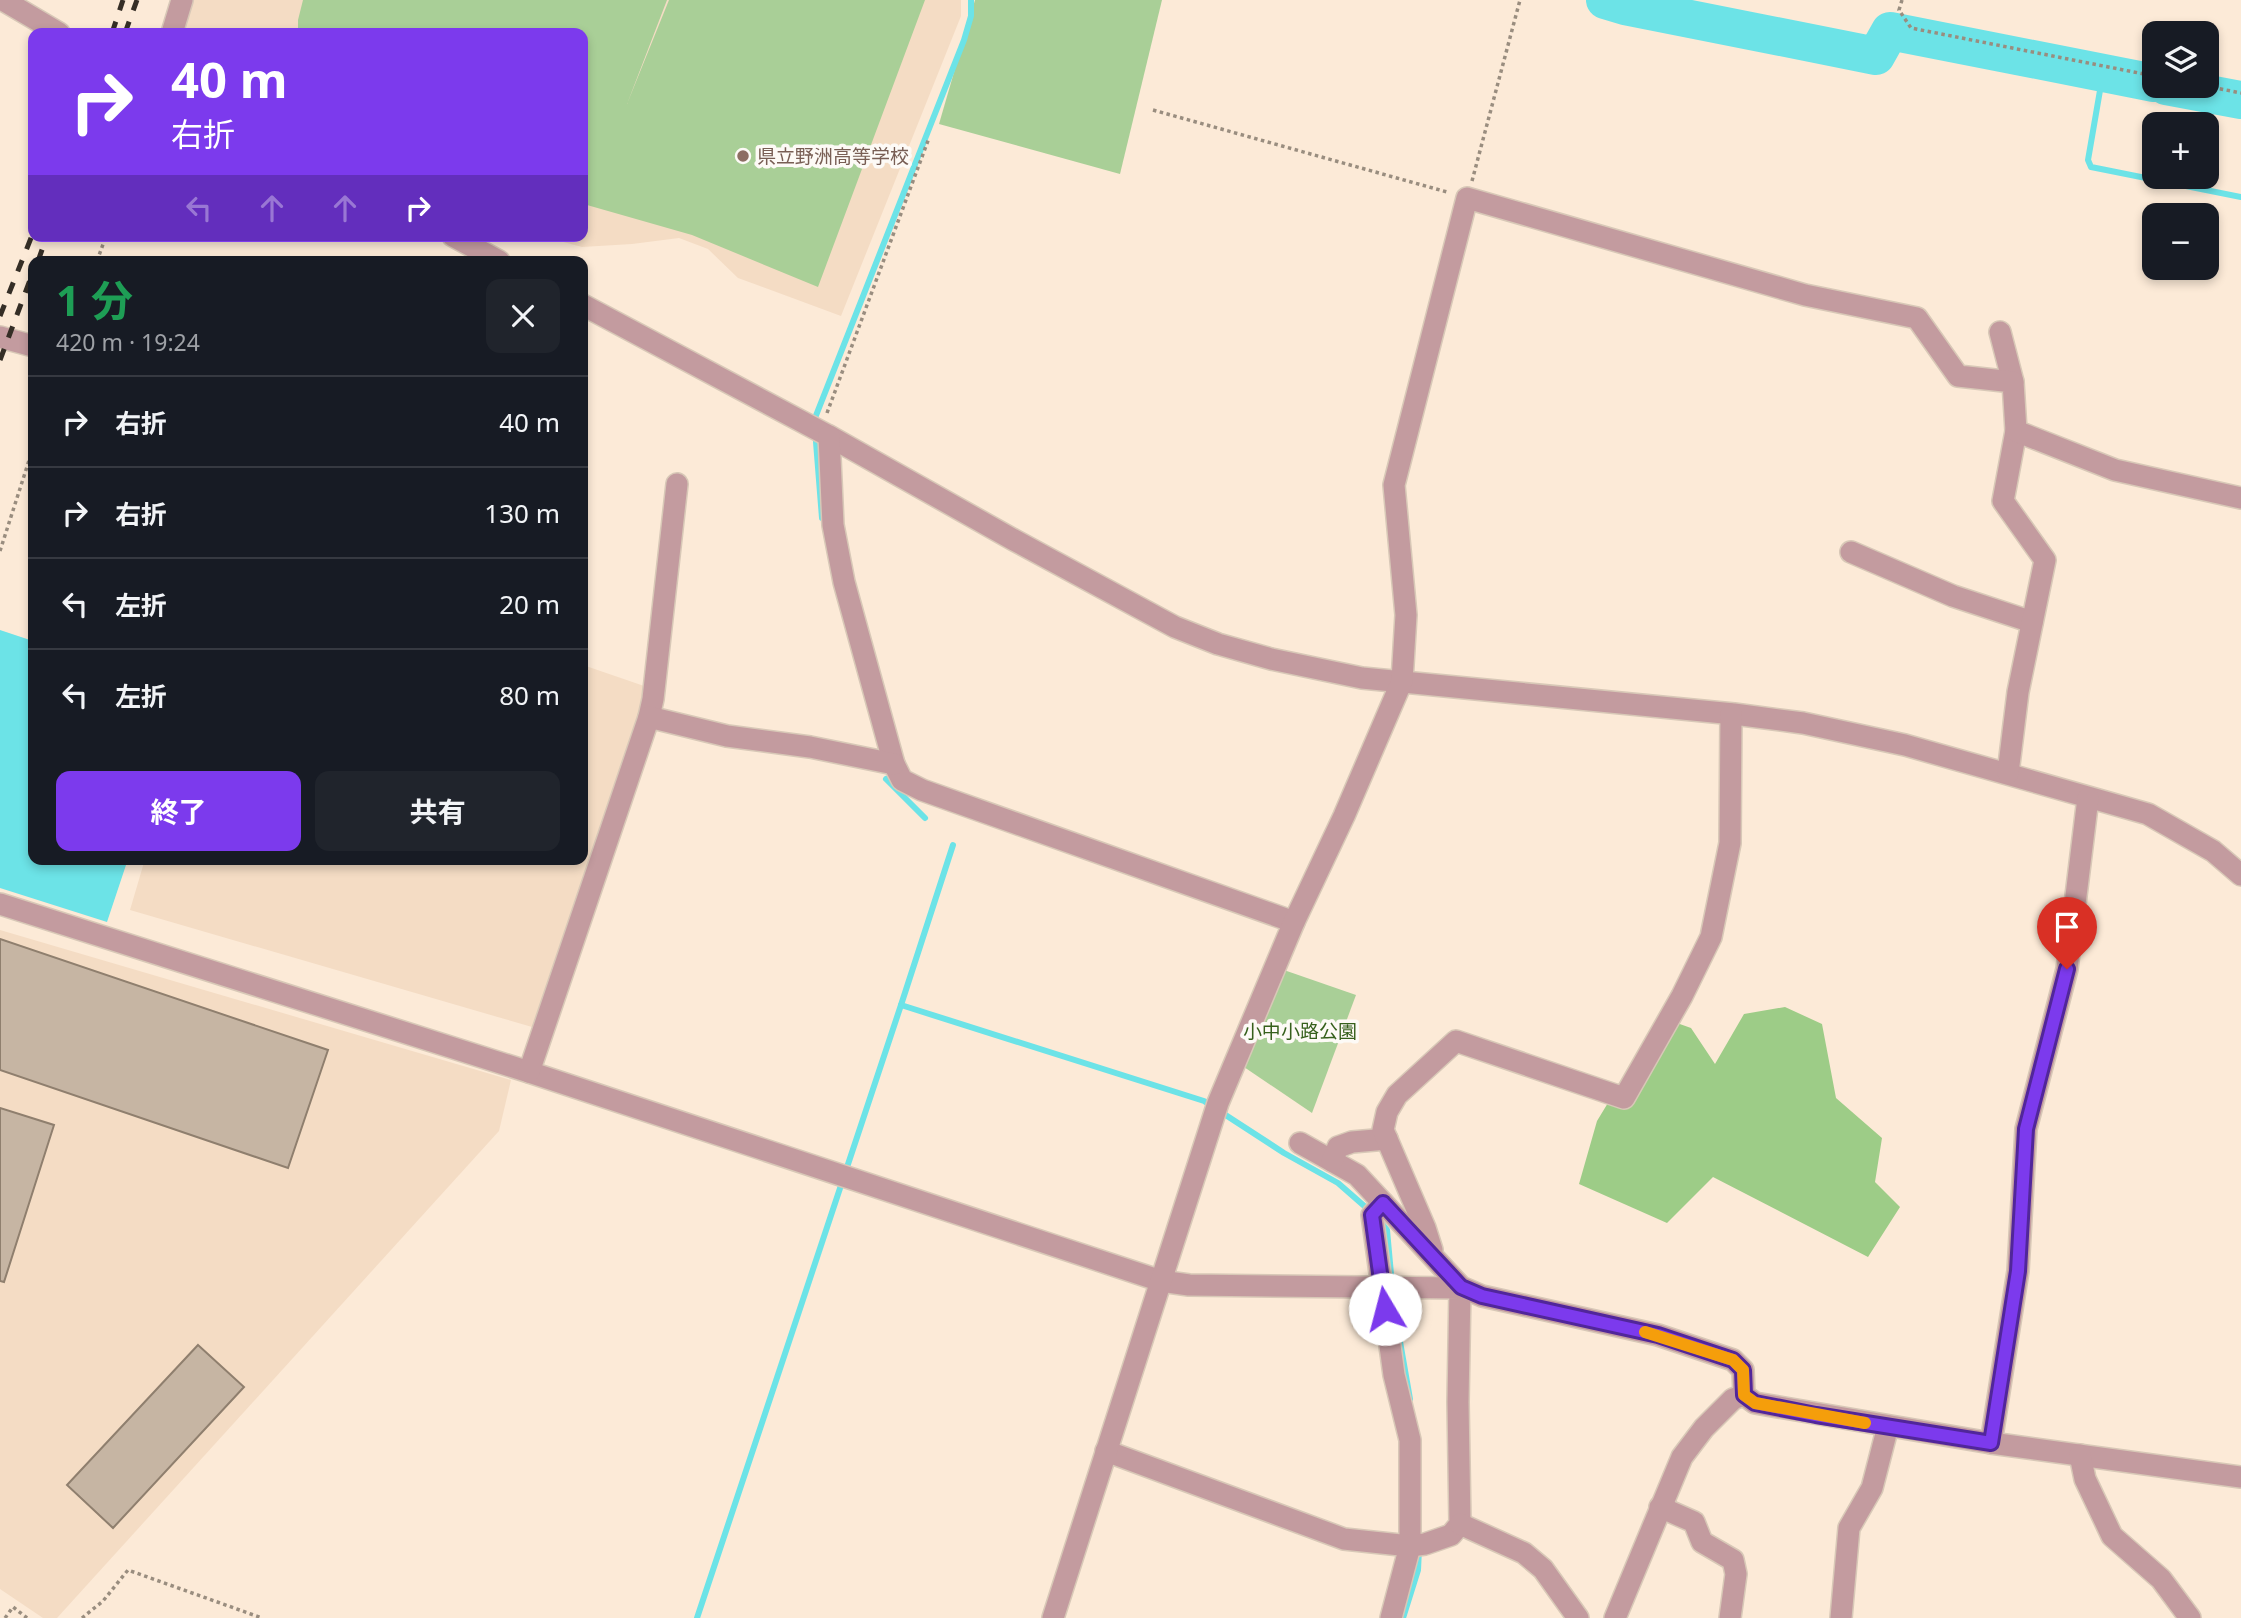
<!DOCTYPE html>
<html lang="ja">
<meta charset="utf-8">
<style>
:root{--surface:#171b24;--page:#20242c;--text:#f1f3f6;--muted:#9ea1a6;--line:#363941;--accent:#7c3aed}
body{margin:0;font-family:"Noto Sans","Noto Sans JP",sans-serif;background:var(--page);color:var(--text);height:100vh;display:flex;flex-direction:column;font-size:26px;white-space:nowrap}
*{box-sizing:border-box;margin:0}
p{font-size:23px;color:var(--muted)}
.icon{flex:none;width:38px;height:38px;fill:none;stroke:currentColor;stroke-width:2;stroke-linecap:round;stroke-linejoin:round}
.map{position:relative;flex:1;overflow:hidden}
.details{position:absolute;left:28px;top:256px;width:560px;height:609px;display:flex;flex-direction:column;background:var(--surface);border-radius:14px;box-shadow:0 4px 10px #0003}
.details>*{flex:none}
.hud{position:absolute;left:28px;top:28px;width:560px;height:214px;border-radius:14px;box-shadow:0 4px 10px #0003;background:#7c3aed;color:#fff;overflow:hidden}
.controls{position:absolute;left:2142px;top:21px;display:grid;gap:14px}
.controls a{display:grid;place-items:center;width:77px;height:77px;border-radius:14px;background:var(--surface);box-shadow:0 4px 10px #0003;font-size:35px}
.pin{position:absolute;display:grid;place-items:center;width:60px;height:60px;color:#fff;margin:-72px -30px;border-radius:50% 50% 50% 0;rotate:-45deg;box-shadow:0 0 7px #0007}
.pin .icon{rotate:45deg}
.me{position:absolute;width:77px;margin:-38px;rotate:352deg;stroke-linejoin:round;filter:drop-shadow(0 0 5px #0008)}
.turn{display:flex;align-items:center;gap:24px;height:147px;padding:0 28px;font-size:32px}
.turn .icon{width:91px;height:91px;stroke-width:2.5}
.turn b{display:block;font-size:49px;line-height:60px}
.lanes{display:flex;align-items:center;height:66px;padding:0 28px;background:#0003;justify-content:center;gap:35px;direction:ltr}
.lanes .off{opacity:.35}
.round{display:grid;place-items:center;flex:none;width:74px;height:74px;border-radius:14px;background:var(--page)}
.headline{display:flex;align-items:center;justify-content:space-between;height:119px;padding:0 28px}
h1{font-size:42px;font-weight:700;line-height:52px;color:#1e9e55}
.primary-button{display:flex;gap:14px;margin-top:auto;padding:14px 28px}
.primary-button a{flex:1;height:80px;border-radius:14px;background:var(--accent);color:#fff;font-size:28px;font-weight:700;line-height:80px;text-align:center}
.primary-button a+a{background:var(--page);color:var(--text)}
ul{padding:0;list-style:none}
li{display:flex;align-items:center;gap:21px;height:91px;padding:0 28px;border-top:2px solid var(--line)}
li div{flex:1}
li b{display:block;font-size:26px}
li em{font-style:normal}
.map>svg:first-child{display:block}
.built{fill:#f4dcc4}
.green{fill:#a9cf97}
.forest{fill:#9dcc87}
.water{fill:#6ce3e7}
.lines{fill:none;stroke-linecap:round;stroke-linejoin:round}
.stream{stroke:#6ce3e7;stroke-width:6}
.river{stroke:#6ce3e7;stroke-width:38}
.building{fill:#c6b5a3;stroke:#8f7f6e;stroke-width:2}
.minor-casing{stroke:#d8c8b7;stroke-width:24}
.path{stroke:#998d7f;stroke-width:3.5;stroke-dasharray:3.5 3.5;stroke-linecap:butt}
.minor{stroke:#c39b9f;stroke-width:21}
.rail{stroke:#352e26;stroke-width:5;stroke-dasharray:12 12;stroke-linecap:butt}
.route-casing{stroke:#51269a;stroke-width:18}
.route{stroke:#7c3aed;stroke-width:12}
.slow{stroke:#f59e0b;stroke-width:12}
.education-dot{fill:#8d6e63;stroke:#fdfaf6;stroke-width:2.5}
.labels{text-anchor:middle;stroke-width:7;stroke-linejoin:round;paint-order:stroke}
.education-label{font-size:19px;fill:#785e54;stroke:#fdfaf6;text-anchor:start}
.park-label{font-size:19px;fill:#36601c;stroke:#fdfaf6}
</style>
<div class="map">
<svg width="2241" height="1618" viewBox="0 0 2241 1618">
<rect width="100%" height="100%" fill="#fcead7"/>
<g class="built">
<polygon points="186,0 961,0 961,16 841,316 738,278 708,249 679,238 632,244 582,247 541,236 583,236 583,33 175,33"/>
<polygon points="583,665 647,687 532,1027 130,910 145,859 583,859"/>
<polygon points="0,930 511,1080 499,1131 57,1618 43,1618 0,1589"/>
</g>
<g class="green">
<polygon points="303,0 667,0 627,104 669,0 925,0 818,287 692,235 587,205 583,214 583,33 298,33 298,20"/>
<polygon points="975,0 1162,0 1120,174 939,124"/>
<polygon points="1281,969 1356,995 1312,1113 1244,1067"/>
</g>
<polygon class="forest" points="1785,1007 1822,1024 1836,1098 1882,1138 1875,1182 1900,1207 1868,1257 1713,1177 1667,1223 1579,1184 1597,1121 1660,1017 1691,1028 1715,1064 1744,1014"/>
<polygon class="water" points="0,630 33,641 33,859 128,859 107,922 0,888"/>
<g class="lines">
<g class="stream">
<polyline points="2103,73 2088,160 2091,167 2241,197"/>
<polyline points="815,418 964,40 971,16 971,0"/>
<polyline points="816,442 822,518"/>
<polyline points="886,779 925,818"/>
<polyline points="953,845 901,1005 1204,1101 1284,1153 1338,1183 1370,1211"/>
<polyline points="1380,1221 1387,1230 1392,1285"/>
<polyline points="1398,1330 1410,1399"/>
<polyline points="697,1618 901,1005"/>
<polyline points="1403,1618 1418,1570 1419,1549"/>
</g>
<g class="river">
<polyline points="1605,0 1625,6 1876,56 1890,31 2154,83"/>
<polyline points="2166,86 2241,100"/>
</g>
</g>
<g class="building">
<polygon points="0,939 328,1050 288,1168 0,1070"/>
<polygon points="0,1108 54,1125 4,1282 0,1281"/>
<polygon points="198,1345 244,1387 113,1528 67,1485"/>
</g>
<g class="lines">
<defs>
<g id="minor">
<polyline points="3,0 59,33"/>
<polyline points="172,33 182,0"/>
<polyline points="453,236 499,261"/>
<polyline points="583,305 829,436 1014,540 1175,627 1218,644 1271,659 1362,678 1734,714 1803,723 1905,745 2148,814 2213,851 2241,875"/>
<polyline points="2000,332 2013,382"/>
<polyline points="0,337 33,346"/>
<polyline points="829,436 833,525 844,582 894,764 902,780 922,790 1294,922"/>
<polyline points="1851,552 1953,596 2032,622"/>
<polyline points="649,717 653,699 677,484"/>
<polyline points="2008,773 2018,692 2045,560 2003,501 2016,431"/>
<polyline points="0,904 529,1072 1161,1281 1189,1285 1460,1288 1458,1402 1460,1524 1451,1535 1425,1544 1410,1546 1344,1539 1106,1451"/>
<polyline points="529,1072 649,717 727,736 810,747 894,764"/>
<polyline points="1300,1143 1357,1175 1461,1287 1482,1296 1658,1335 1733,1360 1743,1370 1744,1395 1755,1403 1991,1443 2241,1477"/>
<polyline points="1332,1161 1338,1147 1352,1142 1387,1139"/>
<polyline points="1383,1203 1372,1215 1394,1375 1410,1440 1410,1546 1391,1618"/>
<polyline points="1432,1250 1425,1228 1383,1130 1387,1112 1397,1095 1456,1041 1624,1098 1682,996 1711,937 1730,843 1731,714"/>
<polyline points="1991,1443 2018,1271 2026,1129 2067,969 2088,798"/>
<polyline points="2080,1455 2085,1479 2112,1536 2161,1579 2190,1618"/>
<polyline points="1660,1507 1694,1522 1702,1542 1733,1560 1736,1574 1730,1618"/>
<polyline points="1460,1524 1524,1553 1543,1569 1578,1618"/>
<polyline points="1053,1618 1218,1103 1294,922 1344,816 1402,681 1406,615 1394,485 1467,198 1805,295 1917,318 1958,376 2013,382 2016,431 2115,470 2241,498"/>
<polyline points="1615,1618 1682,1457 1704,1428 1733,1399 1744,1395"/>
<polyline points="1841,1618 1849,1528 1872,1488 1888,1426"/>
</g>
</defs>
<use href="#minor" class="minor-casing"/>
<g class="path">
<polyline points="1902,0 1899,10 1911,28 2154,76"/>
<polyline points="2206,86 2241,93"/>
<polyline points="1153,110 1447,192"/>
<polyline points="1472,181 1520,0"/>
<polyline points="97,261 106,236"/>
<polyline points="827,413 929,138"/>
<polyline points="0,551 33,448"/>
<polyline points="5,1618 13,1607 27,1618"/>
<polyline points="82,1618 103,1601 128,1570 262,1618"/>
</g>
<use href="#minor" class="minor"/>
<g class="rail">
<polyline points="112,33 123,0"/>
<polyline points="125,33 137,0"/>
<polyline points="38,261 47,236"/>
<polyline points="0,316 33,233"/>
<polyline points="0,360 33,272"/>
</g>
</g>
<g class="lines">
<defs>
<polyline id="route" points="1385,1309 1372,1215 1383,1203 1461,1287 1482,1296 1658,1335 1733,1360 1743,1370 1744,1395 1755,1403 1816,1415 1991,1443 2018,1271 2026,1129 2067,969"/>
</defs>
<use href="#route" class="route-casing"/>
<use href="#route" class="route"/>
<polyline class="slow" points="1645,1332 1733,1360 1743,1370 1744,1395 1755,1403 1865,1423"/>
</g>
<circle class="education-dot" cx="743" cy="156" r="7"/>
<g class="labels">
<g class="education-label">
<text x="757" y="163">県立野洲高等学校</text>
</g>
<g class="park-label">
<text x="1300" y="1038">小中小路公園</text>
</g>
</g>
</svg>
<div class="controls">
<a><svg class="icon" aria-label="layers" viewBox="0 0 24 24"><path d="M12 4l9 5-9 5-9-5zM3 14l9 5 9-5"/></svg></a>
<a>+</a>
<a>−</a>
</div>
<div class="pin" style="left:2067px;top:969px;background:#d93025"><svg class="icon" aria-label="arrive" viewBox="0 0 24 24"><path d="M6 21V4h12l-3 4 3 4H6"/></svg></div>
<svg class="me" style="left:1385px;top:1309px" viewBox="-20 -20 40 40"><circle r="19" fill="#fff"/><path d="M0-13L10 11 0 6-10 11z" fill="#7c3aed"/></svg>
<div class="hud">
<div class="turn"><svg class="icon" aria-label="right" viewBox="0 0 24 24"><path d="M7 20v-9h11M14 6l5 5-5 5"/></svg><div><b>40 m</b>右折</div></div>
<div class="lanes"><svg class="icon off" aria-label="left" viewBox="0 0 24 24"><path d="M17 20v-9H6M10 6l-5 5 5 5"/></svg><svg class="icon off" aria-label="ahead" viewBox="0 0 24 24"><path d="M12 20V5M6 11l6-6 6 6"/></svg><svg class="icon off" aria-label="ahead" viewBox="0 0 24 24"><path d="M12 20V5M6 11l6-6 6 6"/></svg><svg class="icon" aria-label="right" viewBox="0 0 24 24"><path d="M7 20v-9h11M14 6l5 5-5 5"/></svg></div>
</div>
<section class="details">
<div class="headline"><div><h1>1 分</h1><p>420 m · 19:24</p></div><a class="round"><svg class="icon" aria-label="close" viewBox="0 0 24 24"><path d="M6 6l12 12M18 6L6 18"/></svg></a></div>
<ul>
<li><svg class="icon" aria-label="right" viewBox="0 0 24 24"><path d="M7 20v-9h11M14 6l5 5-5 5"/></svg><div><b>右折</b></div><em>40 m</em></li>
<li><svg class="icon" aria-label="right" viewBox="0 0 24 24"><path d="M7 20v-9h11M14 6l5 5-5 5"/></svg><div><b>右折</b></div><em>130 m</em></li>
<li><svg class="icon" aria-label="left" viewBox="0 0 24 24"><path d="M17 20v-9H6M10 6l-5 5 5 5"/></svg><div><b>左折</b></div><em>20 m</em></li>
<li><svg class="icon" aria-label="left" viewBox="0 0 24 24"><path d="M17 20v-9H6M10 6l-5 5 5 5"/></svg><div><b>左折</b></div><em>80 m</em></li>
</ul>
<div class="primary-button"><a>終了</a><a>共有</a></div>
</section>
</div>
